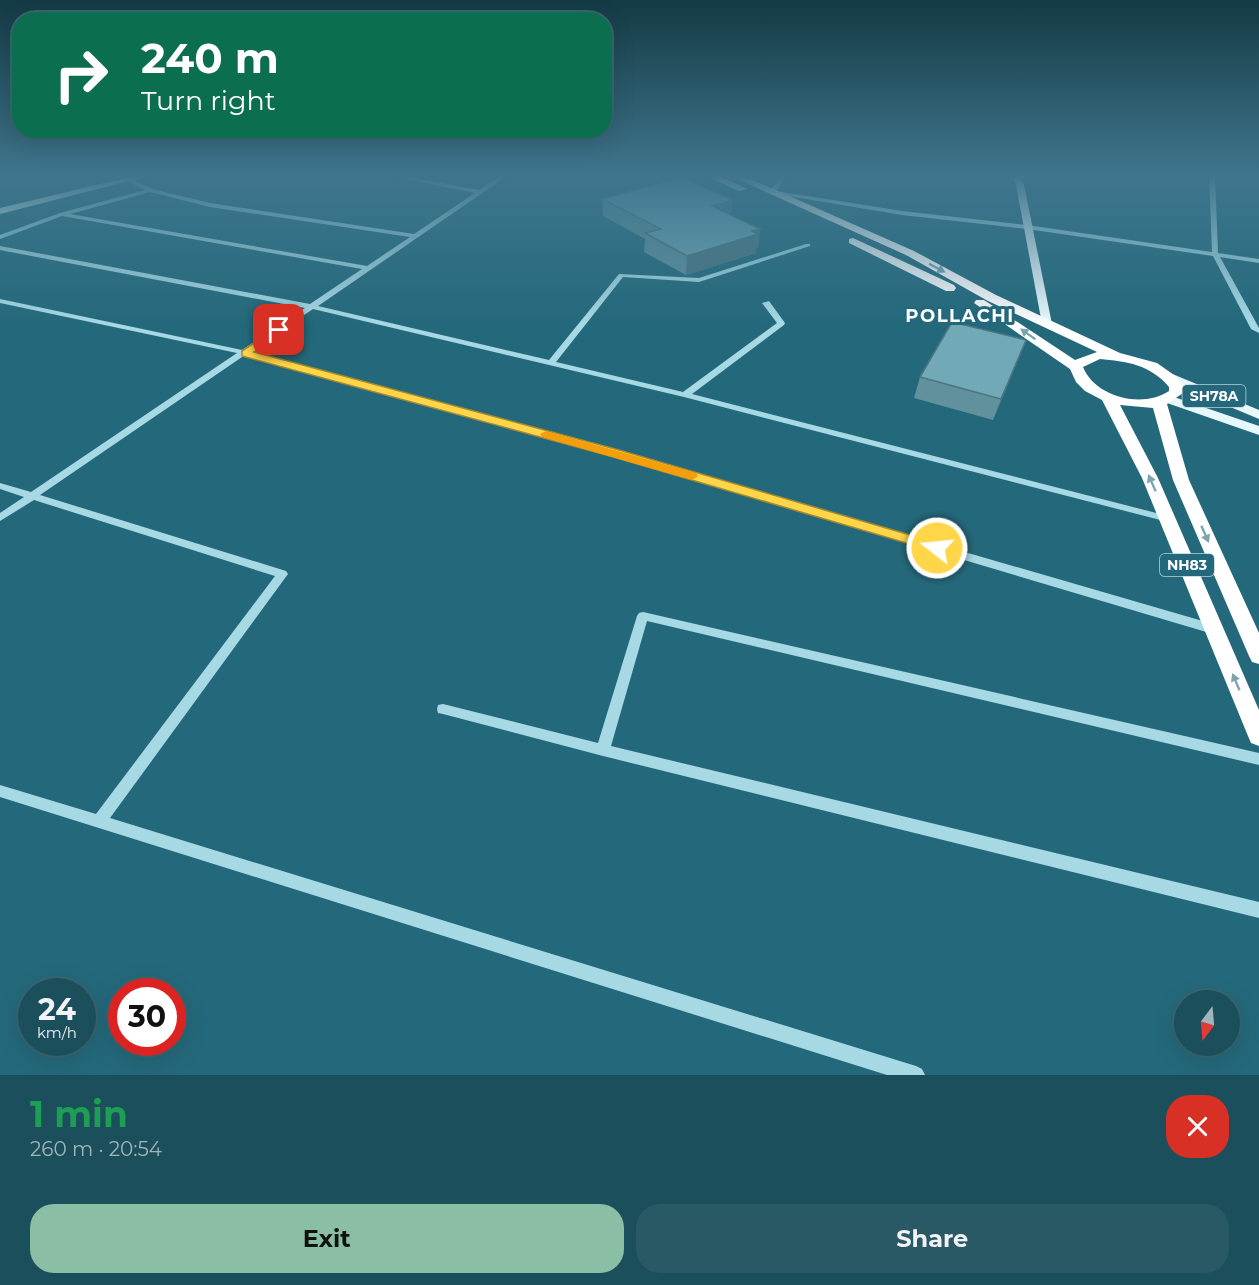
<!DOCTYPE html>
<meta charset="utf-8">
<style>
:root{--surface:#1b4f5c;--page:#285965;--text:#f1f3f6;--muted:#a0b5bb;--line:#396672;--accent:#8abfa5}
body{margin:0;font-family:Montserrat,sans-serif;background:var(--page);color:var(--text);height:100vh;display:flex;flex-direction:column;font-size:22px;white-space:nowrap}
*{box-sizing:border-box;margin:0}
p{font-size:20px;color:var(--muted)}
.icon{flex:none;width:33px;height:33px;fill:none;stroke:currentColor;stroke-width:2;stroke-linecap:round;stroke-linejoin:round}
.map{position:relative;height:1075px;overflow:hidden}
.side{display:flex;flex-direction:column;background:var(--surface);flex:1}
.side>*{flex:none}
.banner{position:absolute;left:12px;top:12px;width:600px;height:126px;border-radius:24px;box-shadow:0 6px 24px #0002,0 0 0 2px var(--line);background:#0b6e4f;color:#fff;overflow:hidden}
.needle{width:39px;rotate:196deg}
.fabs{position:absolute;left:1174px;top:990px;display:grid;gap:12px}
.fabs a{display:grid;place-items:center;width:66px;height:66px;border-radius:50%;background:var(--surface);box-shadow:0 6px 24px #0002,0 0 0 2px var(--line);font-size:30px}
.speed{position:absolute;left:18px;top:978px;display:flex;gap:12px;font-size:30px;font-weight:700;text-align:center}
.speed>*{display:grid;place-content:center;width:78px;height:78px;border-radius:50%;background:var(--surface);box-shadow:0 6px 24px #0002,0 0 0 2px var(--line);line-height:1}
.speed small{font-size:15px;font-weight:400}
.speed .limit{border:9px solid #d22;background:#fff;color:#111}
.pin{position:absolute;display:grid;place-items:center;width:51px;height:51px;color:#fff;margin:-26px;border-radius:12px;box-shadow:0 3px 9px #0006}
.me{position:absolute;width:66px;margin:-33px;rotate:286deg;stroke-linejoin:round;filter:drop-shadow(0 0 4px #0008)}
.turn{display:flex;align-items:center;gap:21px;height:126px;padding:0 30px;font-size:27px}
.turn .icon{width:78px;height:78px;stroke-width:2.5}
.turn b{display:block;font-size:42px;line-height:51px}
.round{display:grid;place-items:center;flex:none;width:63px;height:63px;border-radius:24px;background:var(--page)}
.headline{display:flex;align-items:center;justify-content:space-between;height:102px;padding:0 30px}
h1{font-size:36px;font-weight:700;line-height:45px;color:#1e9e55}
.primary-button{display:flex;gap:12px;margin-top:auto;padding:12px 30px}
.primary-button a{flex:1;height:69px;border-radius:24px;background:var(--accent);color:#111;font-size:24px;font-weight:700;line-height:69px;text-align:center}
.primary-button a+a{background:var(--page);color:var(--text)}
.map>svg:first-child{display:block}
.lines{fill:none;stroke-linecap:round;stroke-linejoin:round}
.minor{fill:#a7d9e5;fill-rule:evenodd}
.major{fill:#e8f7fc;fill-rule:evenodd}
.highway{fill:#fff;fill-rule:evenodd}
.wall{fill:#61919d}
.shaded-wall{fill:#4f7680}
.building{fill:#71a9b7;stroke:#4f7680;stroke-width:1.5}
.oneway{fill:#7ca5b0}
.route{fill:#ffd54a;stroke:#a68a30;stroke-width:1.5}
.slow{fill:#f59e0b}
.labels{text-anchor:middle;stroke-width:6;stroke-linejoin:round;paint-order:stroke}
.shield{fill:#24697b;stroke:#bdd2d7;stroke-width:1.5}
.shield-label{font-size:14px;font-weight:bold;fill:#fff}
.far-district-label{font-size:18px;font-weight:bold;letter-spacing:1.5px;fill:#fff;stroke:#24697b}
</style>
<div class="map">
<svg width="1259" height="1075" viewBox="0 0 1259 1075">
<rect width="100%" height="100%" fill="#24697b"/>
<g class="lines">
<g class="minor">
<path d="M380,174H393L479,190L503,174H510L318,306L549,360L619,274L699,278L806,244H810V246L699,282L623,277L556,362L683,392L777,323L762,303L769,301L785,323L784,325L692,394L1168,516L1173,519L1168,522L684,397L313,309L250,352L617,451L1213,624L1217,626L1219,629L1217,632L1213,634L611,455L245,355L40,495L286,571L288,574L110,818L916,1066L922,1069L925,1075H887L0,797V785L96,814L275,576L34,500L0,521V513L24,497L0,489V483L31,492L237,353L0,303V299L242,350L305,308L0,250V246L310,304L362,269L62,216L0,239V235L60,213L145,190L127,181L126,180L129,178L152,189L210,203L414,234L475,193ZM150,192L210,207L410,237L367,266L70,214Z"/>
<polygon points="782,174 788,174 776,191 902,211 1027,225 1212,252 1209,174 1215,174 1218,253 1259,259 1259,263 1220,257 1259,328 1259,333 1251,329 1213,256 1027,229 902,215 770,193 769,192"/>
<polygon points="643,612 1259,753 1259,765 647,621 611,746 1259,902 1259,918 603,756 443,714 438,713 437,709 438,705 443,704 598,743 637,616 639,613"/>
</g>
<g class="major">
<polygon points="142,174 156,174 0,214 0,208"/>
<polygon points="1011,174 1019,174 1024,185 1052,324 1047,327 1042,324 1016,185"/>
<polygon points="1170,373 1259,410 1259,419 1166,380 1166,374"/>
<polygon points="1171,396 1259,426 1259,435 1167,403 1167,397"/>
</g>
<g class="highway">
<polygon points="702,174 715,174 747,189 739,191"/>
<path d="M726,174H739L914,251L996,295L1120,353L1157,363L1174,375L1183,386V393L1167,404L1189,480L1259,633V664L1252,662L1249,656L1173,480L1153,408L1120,405L1158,478L1259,710V746L1251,743L1248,736L1142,478L1102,400L1085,391L1076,382L1070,369L974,303L976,300H984L1075,360L1097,352L988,301L906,255ZM1100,359C1126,361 1151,365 1169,387V391C1142,409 1095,397 1083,367Z"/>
<polygon points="853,238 954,285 956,288 954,291 946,291 849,243 849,239"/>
</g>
</g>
<g class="wall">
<polygon points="602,199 732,216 760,229 758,248 756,248 756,253 686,275 644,252 645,239 603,216"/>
<polygon points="1026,340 993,420 914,398 920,377"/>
</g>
<g class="shaded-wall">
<polygon points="733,200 731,217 712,206"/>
<polygon points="760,229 758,248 756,248 756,253 686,275 687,256"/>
<polygon points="1026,340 1018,360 993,420 1001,399"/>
</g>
<g class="building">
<polygon points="681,177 733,200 712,206 760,229 752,231 758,234 687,256 645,233 661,229 602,199"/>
<polygon points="952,322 1026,340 1001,399 920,377"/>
</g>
<defs><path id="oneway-solid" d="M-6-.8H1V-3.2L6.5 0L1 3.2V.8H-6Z" transform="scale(1.5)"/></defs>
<g class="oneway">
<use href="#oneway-solid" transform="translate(937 268) rotate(28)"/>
<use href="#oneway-solid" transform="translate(1028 334) rotate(-145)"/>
<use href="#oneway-solid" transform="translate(1152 483) rotate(-114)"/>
<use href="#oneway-solid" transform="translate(1205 534) rotate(66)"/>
<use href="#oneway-solid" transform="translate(1236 682) rotate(-113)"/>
</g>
<linearGradient id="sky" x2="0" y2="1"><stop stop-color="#143a44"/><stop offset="0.54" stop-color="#3f768d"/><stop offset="1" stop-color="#3f768d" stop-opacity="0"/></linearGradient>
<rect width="1259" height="325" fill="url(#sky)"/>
<polygon class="route" points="279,327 284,330 283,333 254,352 619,450 941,544 944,548 937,552 610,456 242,356 242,351"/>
<polygon class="slow" points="546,431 696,473 698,476 692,480 542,437 540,434"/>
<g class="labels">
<g class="shield">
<rect x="1182.5" y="385" width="63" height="22" rx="4.5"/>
<rect x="1160" y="554" width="54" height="22" rx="4.5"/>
</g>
<g class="shield-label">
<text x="1214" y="401">SH78A</text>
<text x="1187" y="570">NH83</text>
</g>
<g class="far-district-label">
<text x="960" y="322">POLLACHI</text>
</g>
</g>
</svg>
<div class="fabs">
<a><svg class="needle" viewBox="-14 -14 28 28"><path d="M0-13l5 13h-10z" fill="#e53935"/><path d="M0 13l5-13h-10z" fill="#a0b5bb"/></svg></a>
</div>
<div class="speed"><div>24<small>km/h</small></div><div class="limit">30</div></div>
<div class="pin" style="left:279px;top:330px;background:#d93025"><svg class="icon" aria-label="arrive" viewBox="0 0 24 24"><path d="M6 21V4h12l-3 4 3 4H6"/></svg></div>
<svg class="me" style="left:937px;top:548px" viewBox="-20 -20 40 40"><circle r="17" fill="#ffd54a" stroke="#fff" stroke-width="3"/><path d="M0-11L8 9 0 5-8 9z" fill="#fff"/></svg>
<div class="banner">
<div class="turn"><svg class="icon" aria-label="right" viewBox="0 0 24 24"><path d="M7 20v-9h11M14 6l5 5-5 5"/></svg><div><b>240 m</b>Turn right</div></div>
</div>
</div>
<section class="side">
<div class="headline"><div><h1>1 min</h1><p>260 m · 20:54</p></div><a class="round" style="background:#d93025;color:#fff"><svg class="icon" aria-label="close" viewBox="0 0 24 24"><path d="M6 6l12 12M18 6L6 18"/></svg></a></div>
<div class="primary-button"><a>Exit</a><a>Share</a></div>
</section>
